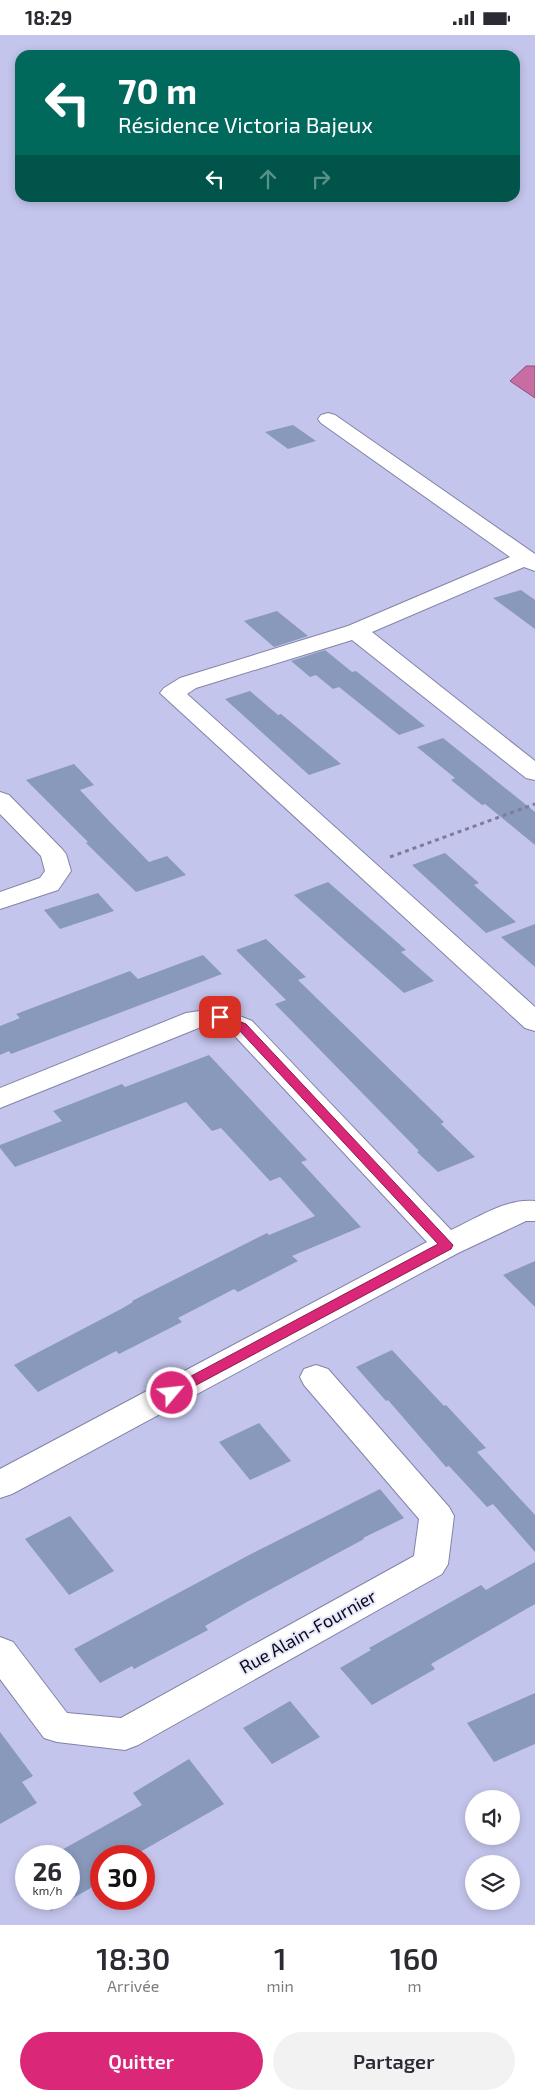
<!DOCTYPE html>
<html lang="fr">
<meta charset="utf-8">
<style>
:root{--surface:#fff;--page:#f2f2f3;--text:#2b2b33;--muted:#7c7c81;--accent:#db2777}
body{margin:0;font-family:"Exo 2",sans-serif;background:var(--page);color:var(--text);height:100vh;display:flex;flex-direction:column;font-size:19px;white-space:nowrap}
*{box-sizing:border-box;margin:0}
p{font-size:16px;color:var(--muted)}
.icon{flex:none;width:28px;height:28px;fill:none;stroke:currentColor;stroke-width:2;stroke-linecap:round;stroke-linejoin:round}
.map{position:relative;height:1890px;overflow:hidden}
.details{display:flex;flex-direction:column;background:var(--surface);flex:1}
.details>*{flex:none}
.guide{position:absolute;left:15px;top:15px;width:505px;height:152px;border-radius:15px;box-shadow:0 2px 8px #0003;background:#00695c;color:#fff;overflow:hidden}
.tools{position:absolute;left:465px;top:1755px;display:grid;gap:10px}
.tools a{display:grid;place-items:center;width:55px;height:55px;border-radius:50%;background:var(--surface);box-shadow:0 2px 8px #0003;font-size:25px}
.speed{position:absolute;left:15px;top:1810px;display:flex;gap:10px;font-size:25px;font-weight:700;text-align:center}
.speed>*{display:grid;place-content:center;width:65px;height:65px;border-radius:50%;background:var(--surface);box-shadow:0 2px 8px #0003;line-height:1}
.speed small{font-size:12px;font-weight:400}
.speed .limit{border:8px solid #d22;background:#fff;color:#111}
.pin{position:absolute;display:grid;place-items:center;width:42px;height:42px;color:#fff;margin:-21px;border-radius:10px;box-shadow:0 2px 8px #0006}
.me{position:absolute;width:55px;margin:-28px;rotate:62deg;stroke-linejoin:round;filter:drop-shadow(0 0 4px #0008)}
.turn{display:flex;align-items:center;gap:18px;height:105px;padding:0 20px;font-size:22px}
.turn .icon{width:65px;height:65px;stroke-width:2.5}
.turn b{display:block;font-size:35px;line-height:42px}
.lanes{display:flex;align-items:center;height:48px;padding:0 20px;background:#0003;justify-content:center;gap:25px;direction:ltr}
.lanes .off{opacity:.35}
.eta{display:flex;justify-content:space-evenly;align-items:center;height:85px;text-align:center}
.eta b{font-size:30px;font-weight:600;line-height:35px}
.action{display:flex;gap:10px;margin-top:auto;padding:10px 20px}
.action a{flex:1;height:58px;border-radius:30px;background:var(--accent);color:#fff;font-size:20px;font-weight:600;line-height:58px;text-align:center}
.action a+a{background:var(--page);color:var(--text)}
.status{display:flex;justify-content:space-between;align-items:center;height:35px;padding:0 25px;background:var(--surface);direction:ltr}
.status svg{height:14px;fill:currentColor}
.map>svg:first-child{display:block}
.water{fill:#c86da4;stroke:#8f4f79}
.building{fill:#89b}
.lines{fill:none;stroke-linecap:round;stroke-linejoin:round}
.minor-casing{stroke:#8383a8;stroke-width:2}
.path{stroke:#7d7d9a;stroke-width:3;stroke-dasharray:4 4;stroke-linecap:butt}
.minor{fill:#fff;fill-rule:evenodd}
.route{fill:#db2777;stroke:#8e194d}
.labels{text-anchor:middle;stroke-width:4;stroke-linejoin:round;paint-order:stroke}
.near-street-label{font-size:18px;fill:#0a0916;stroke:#e7e8fc}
</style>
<div class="status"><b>18:29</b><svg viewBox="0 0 49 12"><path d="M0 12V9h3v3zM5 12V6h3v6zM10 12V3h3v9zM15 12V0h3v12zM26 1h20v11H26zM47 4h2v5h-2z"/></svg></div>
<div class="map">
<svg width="535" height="1890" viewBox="0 0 535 1890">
<rect width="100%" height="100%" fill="#c4c5ec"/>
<polygon class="water" points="526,331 535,331 535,363 510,346"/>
<g class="building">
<polygon points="293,390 316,406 288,414 265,397"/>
<polygon points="521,555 535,565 535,594 493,563"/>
<polygon points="277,576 308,601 274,612 244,586"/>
<polygon points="325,615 352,637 356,636 425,691 399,700 339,652 333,654 316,640 310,642 291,626"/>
<polygon points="250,656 278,680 281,679 341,729 309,740 225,664"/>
<polygon points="443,703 535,777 535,810 485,769 482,770 451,745 455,743 417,712"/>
<polygon points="74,729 94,750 80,755 109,786 149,827 167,821 186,840 136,857 86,808 88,807 26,745"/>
<polygon points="445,818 479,848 474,850 516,887 486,898 412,830"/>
<polygon points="328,847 406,915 401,917 434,946 404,958 294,860"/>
<polygon points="98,858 114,876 60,894 44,875"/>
<polygon points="535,889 535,932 501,902"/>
<polygon points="266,904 306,942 298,945 444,1087 441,1089 475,1122 438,1137 417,1117 419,1116 275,969 286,965 236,915"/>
<polygon points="203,920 222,939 11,1019 9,1016 0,1020 0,991 20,983 16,979 130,936 138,944"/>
<polygon points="209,1020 307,1125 301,1127 361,1192 292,1221 298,1226 238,1257 234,1254 178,1283 182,1287 119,1319 116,1316 38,1357 14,1330 121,1274 133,1267 132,1266 267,1198 269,1200 315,1181 280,1142 270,1146 221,1093 212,1096 186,1067 15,1132 0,1113 0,1110 62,1086 53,1076 122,1049 125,1052"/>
<polygon points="535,1226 535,1272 503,1240"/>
<polygon points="392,1315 444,1371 446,1370 486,1413 477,1417 535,1480 535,1517 493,1469 487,1472 449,1431 446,1432 388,1365 386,1366 356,1332"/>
<polygon points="259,1388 291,1426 250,1445 219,1407"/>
<polygon points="380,1454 404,1483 363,1503 364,1504 245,1568 205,1591 208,1595 134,1634 132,1631 100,1648 74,1614 251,1519"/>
<polygon points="70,1481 114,1536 69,1560 25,1504"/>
<polygon points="535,1527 535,1569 431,1629 435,1634 372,1670 340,1633 371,1615 369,1613 481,1550 486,1555"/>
<polygon points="535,1658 535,1709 494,1727 467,1688"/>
<polygon points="290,1666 320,1702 272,1729 243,1693"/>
<polygon points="0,1697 33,1741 22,1747 37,1768 0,1789"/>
<polygon points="189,1724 224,1769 133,1821 101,1821 101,1847 51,1876 43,1864 69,1864 69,1821 51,1821 142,1770 133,1758"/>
</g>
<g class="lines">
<defs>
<g id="minor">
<polygon points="328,378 335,380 535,519 535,536 524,532 372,597 535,726 535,745 526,743 352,605 196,653 187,659 535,972 535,996 525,993 160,658 164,653 180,643 348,591 510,522 321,388 318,384 321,380"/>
<polygon points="0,757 9,760 62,814 66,819 71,836 58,855 0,874 0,857 40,843 45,836 41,821 0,779"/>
<path d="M220,973L252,986L451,1195C477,1183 506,1163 535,1166V1186H526L458,1218L12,1459L0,1463V1434L427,1207L232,998L216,991L201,992L0,1073V1053L186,978Z"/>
<polygon points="316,1330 328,1334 449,1472 454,1481 448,1529 442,1539 138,1710 125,1715 57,1707 44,1703 0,1644 0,1602 13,1607 67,1678 121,1683 414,1521 419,1484 304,1350 300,1342 304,1334"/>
</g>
</defs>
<use href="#minor" class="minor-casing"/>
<polyline class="path" points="390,822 535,769"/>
<use href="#minor" class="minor"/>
</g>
<polygon class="route" points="220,978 246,989 453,1210 451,1214 172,1363 167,1362 165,1358 167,1354 438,1209 238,994 216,984 214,982 216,979"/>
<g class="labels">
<g class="near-street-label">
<text transform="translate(308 1597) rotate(-29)" y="6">Rue Alain-Fournier</text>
</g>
</g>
</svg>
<div class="tools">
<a><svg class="icon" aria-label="sound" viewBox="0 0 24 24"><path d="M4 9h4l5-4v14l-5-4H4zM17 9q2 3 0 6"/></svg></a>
<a><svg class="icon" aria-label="layers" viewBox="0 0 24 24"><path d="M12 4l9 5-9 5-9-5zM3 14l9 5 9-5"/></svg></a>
</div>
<div class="speed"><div>26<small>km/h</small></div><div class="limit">30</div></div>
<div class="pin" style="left:220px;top:982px;background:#d93025"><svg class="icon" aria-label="arrive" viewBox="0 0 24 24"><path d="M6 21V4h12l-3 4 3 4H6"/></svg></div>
<svg class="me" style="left:172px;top:1358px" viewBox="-20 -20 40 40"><circle r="17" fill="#db2777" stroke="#fff" stroke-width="3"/><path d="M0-11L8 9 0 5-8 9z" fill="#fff"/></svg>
<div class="guide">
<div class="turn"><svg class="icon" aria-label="left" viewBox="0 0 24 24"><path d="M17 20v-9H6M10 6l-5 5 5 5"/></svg><div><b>70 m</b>Résidence Victoria Bajeux</div></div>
<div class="lanes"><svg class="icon" aria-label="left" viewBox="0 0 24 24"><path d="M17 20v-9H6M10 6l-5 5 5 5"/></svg><svg class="icon off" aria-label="ahead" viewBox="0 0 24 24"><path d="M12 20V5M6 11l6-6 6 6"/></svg><svg class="icon off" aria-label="right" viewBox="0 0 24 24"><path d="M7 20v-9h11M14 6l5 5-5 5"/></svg></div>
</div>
</div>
<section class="details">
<div class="eta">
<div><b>18:30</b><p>Arrivée</p></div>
<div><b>1</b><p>min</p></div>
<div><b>160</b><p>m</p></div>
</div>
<div class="action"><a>Quitter</a><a>Partager</a></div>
</section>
